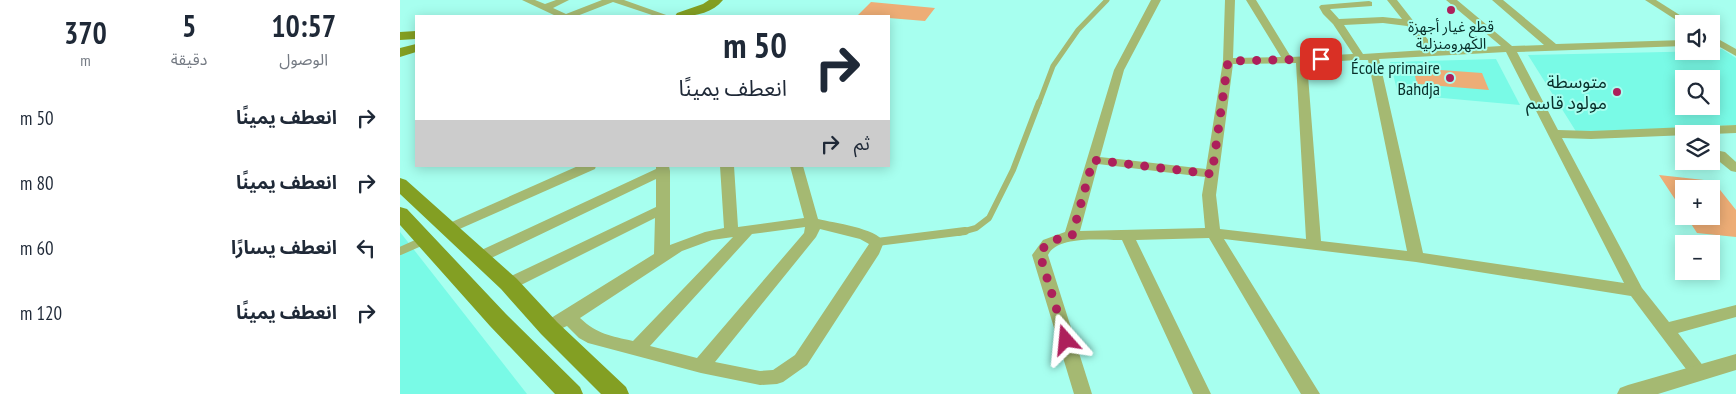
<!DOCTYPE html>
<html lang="ar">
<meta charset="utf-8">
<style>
:root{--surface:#fff;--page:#f6f6f7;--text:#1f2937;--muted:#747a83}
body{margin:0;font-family:"PT Sans Narrow","Noto Sans Arabic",sans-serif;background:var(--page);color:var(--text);direction:rtl;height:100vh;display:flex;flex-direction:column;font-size:19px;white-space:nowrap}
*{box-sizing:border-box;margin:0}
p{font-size:16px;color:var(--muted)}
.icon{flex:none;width:28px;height:28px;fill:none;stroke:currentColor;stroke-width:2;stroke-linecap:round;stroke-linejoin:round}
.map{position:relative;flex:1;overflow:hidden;direction:ltr}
.side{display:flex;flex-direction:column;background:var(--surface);width:400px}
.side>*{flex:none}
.top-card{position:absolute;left:15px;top:15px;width:475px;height:152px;border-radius:0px;box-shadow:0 2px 12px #0003;direction:rtl;background:#fff;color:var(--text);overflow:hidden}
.controls{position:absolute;left:1275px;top:15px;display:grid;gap:10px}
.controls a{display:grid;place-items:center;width:45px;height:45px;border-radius:0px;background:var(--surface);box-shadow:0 2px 12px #0003;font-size:25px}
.pin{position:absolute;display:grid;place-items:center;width:42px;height:42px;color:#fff;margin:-21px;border-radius:10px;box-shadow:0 2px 8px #0006}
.me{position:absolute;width:55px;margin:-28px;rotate:342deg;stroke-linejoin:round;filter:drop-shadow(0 0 4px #0008)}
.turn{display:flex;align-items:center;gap:18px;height:105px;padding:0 20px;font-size:22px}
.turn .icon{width:65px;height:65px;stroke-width:2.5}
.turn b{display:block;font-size:35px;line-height:42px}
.then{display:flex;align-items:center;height:48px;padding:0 20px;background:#0003;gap:10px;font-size:19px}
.eta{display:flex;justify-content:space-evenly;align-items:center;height:85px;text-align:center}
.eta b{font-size:30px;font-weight:600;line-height:35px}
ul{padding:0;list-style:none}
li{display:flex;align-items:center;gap:15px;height:65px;padding:0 20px}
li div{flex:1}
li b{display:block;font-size:19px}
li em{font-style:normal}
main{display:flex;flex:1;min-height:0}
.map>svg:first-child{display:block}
.built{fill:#79fae6;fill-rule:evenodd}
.green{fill:#edad76}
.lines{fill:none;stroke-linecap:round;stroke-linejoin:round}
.service-far2{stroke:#a5b972;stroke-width:5}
.service-far1{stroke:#a5b972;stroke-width:6}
.service{stroke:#a5b972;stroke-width:8}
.minor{fill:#a5b972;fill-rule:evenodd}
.tertiary{fill:#a5b972;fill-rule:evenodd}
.secondary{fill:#839f23;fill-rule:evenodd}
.route{stroke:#ad205b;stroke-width:9;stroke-dasharray:0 16.2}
.poi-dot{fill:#ad205b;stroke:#a7ffef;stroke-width:2}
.labels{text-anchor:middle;stroke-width:4;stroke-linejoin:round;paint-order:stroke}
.far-poi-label{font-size:15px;fill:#082f2a;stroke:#a7ffef}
.poi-label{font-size:18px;fill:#082f2a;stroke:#a7ffef;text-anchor:end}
</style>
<main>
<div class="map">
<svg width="1336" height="394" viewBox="0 0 1336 394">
<rect width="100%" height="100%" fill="#a7ffef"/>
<g class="built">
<path d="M1322,49L1336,58V125L1177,133L1128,55L1311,51V50ZM1284,79H1311V106H1284Z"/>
<polygon points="1096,59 1120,105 998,94 990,62"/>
<polygon points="0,232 11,246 127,394 0,394"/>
</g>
<g class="green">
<polygon points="471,2 535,8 525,21 489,18 489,16 458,15"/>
<polygon points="1013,68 1082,73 1089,90 1017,84"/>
<polygon points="1259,175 1313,181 1336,210 1336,237 1297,233 1286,216 1311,216 1311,189 1284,189 1284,213"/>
</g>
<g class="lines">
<polyline class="service-far2" points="639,103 653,66 678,30 707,0"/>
<polyline class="service-far1" points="558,233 576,228 589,218 613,170 639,102"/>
<g class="service">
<polyline points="477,242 565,231"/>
<polyline points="0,251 25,240"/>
</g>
<g class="minor">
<polygon points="122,0 135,0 145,4 156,0 169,0 153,8 166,14 202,0 224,0 269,16 255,16 213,2 177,16 156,16"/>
<path d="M751,0H761L724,70L700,157L806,169L823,61L825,0H835L833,58L881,57L846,0H856L891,57L953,54L933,24L923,14L919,7L921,5L969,1L972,2V6L930,9L939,19L983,17L1002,19L987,0H997L1036,50L1101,46L1046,0H1057L1112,46L1144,45L1092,0H1103L1156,44L1284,40V46L1117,52L1158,130L1191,131L1336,125V133L1191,139L1162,138L1242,288L1269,322L1336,305V317L1278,333L1304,367L1307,372L1304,377L1298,379L1292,377L1231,296L1016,262L824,239L920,394H901L809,238L736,240L811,394H793L722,240C703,240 657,235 648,255L692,394H674L632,255L643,240L665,232L714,70ZM983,23L1007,26L1026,50L963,54L944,25ZM1106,52L1224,283L1023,253L979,59ZM957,60H968L1007,251L921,241L907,63ZM896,63L906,239L820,229L816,195L833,64ZM698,164L805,177L802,195L805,228L680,231Z"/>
<polygon points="1245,0 1256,0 1294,24 1284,25"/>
<polygon points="1311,35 1336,49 1336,56 1311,42"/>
<polygon points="1320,151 1325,152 1336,162 1336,172 1331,171 1315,158 1314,155 1315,152"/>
<polygon points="178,166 196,166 195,169 55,231 45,231 43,228 45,225"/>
<path d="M256,166H269L270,171V245L305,232L324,228L320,166H334L338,227L404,218L390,166H403L418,219C434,223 476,228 484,242L479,254L407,365L383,382L377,384L360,385L301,373L188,343L179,338L167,326L149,334L143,333L141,328L143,323L254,254L255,218L115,288L109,290L103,288L101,284L103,280L256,207V179L85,261L80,262L75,261L72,257L75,253L256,169ZM405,227L404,233L297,358L250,346L352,234ZM420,229L460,239L469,244L395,355L373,370L360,371L315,362L416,237ZM333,237L233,341C211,336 197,334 180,318L282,251L312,240Z"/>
</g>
<polygon class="tertiary" points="1336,354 1336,370 1258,394 1217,394 1220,388 1228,385"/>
<g class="secondary">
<path d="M309,0H323C312,14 292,17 275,16L277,13L303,4Z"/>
<polygon points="16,31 16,39 0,40 0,32"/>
<polygon points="16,44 16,52 0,57 0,48"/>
<polygon points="0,178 6,180 117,279 157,322 226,387 229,394 201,394 141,334 101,289 0,194"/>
<polygon points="0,207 7,209 106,314 180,387 183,394 155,394 90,326 0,225"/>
</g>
</g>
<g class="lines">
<path class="route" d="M666,340L640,255C645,240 658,239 672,236L693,160L812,174L828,61L921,59"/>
</g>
<g class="poi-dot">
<circle cx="1051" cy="10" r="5"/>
<circle cx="1050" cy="78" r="5"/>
<circle cx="1217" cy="92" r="5"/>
</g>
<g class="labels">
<g class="far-poi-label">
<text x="1051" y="32">قطع غيار أجهزة<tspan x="1051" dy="17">الكهرومنزلية</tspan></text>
</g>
<g class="poi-label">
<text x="1040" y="74">École primaire<tspan x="1040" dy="21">Bahdja</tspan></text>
<text x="1207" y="88">متوسطة<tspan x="1207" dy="21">مولود قاسم</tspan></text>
</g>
</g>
</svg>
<div class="controls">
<a><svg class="icon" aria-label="sound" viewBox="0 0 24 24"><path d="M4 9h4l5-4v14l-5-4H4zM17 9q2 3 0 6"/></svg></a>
<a><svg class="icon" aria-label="search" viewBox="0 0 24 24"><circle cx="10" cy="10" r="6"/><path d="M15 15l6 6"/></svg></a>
<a><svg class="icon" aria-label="layers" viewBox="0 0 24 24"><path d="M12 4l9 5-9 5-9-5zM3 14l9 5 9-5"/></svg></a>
<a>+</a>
<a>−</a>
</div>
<div class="pin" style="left:921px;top:59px;background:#d93025"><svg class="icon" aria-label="arrive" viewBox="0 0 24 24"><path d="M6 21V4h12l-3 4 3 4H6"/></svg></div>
<svg class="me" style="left:666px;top:340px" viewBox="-20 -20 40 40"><path d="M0-17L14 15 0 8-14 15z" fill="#ad205b" stroke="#fff" stroke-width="4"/></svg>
<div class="top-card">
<div class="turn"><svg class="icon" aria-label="right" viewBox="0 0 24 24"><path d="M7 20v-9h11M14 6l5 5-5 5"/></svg><div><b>50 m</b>انعطف يمينًا</div></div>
<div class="then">ثم<svg class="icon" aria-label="right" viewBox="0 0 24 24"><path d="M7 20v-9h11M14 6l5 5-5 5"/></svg></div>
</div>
</div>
<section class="side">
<div class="eta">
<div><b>10:57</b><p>الوصول</p></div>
<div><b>5</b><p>دقيقة</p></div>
<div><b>370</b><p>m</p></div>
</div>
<ul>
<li><svg class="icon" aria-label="right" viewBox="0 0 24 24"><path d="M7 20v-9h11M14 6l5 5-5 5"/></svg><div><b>انعطف يمينًا</b></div><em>50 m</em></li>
<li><svg class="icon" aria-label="right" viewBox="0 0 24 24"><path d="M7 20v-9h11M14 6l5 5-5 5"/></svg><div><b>انعطف يمينًا</b></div><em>80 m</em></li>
<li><svg class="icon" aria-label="left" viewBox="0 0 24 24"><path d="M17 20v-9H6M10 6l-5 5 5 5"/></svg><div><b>انعطف يسارًا</b></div><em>60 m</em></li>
<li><svg class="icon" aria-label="right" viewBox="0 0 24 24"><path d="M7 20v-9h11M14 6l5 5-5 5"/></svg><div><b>انعطف يمينًا</b></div><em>120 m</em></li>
</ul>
</section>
</main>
